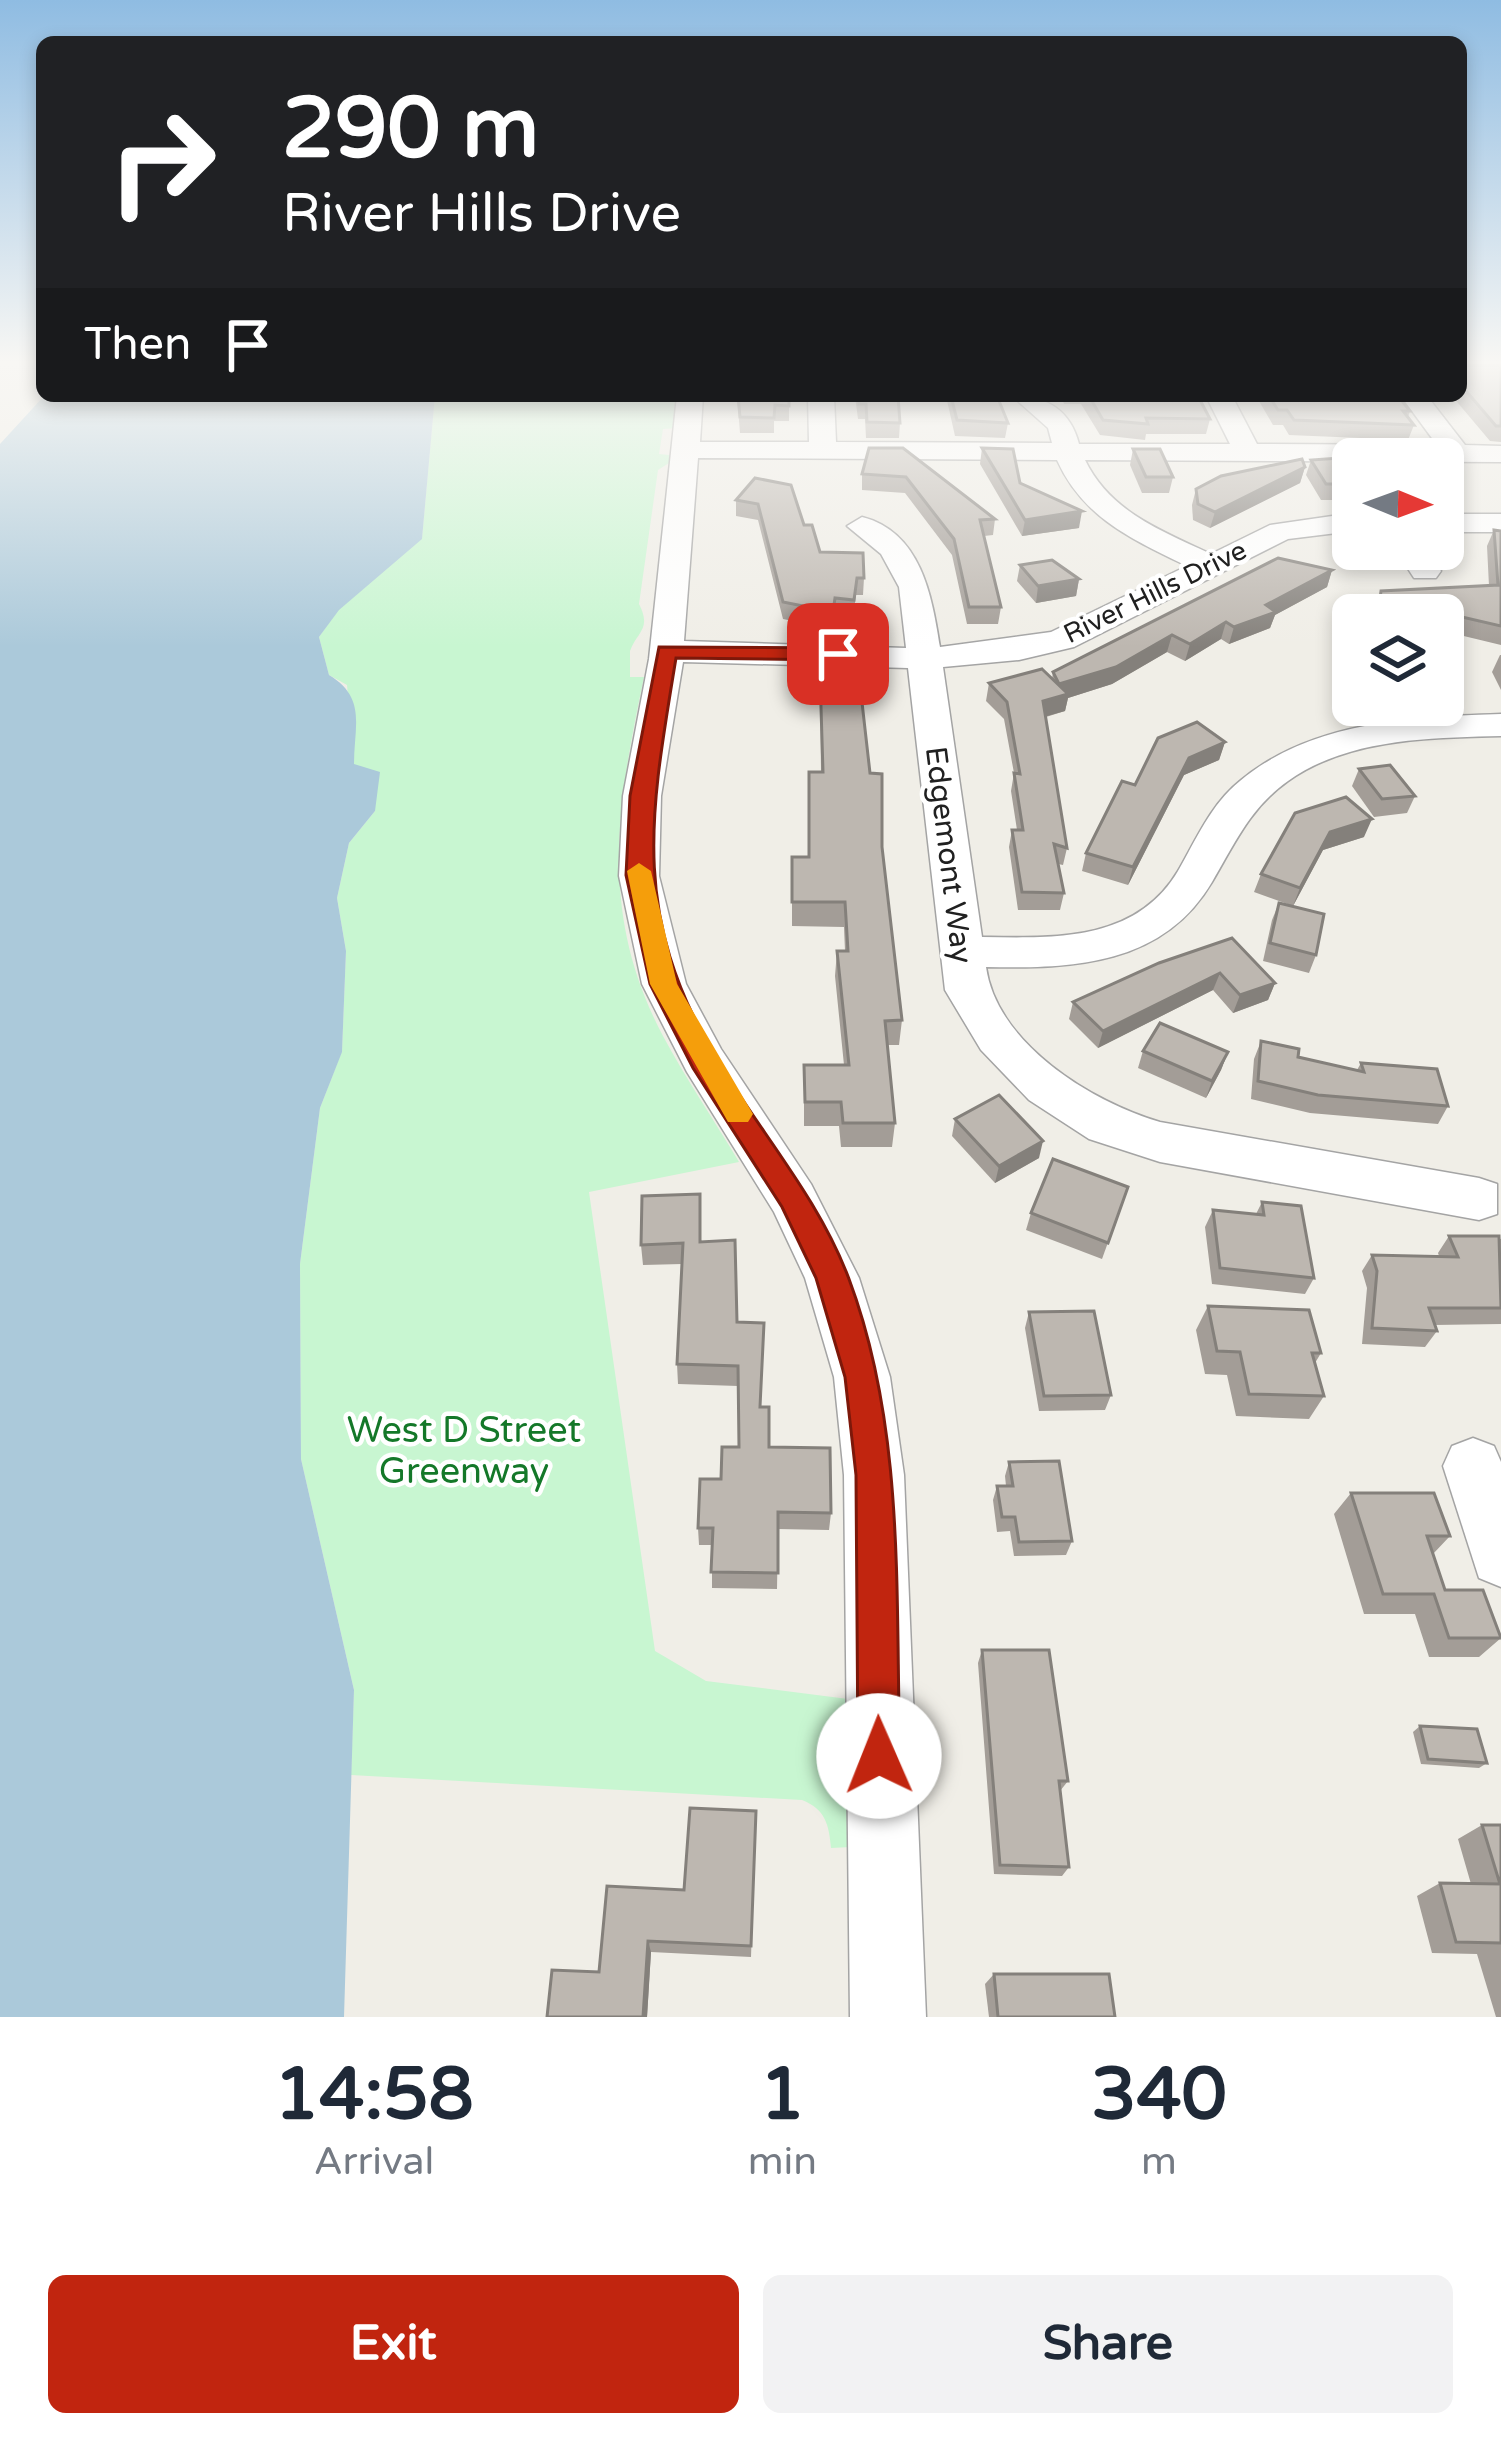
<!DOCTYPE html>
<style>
:root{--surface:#fff;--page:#f2f2f3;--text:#1f2937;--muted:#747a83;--accent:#c1250f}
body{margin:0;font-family:"Varela Round",sans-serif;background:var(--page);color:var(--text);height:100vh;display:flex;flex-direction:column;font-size:45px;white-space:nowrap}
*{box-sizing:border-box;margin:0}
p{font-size:39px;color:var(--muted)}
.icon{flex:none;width:66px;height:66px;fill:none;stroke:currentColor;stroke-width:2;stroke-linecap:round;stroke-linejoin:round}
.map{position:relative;height:2017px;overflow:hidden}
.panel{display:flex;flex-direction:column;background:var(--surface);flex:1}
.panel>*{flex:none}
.guide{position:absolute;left:36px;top:36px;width:1431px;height:366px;border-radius:18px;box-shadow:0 6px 18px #0003;background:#202124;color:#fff;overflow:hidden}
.needle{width:78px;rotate:91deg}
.controls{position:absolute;left:1332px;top:438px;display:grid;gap:24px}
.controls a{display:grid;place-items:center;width:132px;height:132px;border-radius:18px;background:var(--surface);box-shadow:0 6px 18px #0003;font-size:60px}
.pin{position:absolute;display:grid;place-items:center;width:102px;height:102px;color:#fff;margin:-51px;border-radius:24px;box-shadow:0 6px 18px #0006}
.me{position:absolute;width:132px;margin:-66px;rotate:359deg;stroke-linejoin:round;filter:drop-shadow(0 0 9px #0008)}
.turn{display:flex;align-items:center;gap:42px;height:252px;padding:0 48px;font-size:54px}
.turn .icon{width:156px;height:156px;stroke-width:2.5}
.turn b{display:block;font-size:84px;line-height:102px}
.then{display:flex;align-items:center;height:114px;padding:0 48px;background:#0003;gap:24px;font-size:45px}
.eta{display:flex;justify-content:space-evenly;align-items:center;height:204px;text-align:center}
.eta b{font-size:72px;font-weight:700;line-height:84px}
.cta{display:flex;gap:24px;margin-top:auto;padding:24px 48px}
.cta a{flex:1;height:138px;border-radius:18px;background:var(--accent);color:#fff;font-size:48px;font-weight:700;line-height:138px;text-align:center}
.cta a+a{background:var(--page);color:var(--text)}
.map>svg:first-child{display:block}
.park{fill:#c8f6d1}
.water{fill:#abc9da}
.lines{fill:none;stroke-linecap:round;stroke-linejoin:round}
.minor-casing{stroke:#a4a4a4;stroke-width:3}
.minor{fill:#fff;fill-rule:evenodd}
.wall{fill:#a39d97}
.shaded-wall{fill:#84807b}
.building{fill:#bdb7b0;stroke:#84807b;stroke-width:3}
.route{fill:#c1250f;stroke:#7d180a;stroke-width:3}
.slow{fill:#f59e0b}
.labels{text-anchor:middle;stroke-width:9;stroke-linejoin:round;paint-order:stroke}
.far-street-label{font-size:27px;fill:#202020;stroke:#fff}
.street-label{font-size:30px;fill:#202020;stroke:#fff}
.near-park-label{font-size:36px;fill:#147829;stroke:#fff}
</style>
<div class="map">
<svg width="1501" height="2017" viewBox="0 0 1501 2017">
<rect width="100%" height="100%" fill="#f0eee7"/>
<path class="park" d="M435,396H683L679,428L663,429L659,454L669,455V463L658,470L639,604C652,629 637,632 630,651V677H644C617,806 598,913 663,1036C686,1079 714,1120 739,1162L589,1192L655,1651L706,1681L848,1699L851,1847L831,1848C829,1824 825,1809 802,1800L351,1775L354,1690L301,1459L300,1264L320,1108L342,1051L346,951L337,898L349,843L375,811L354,765L347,685L329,675L319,637L338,610L422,538Z"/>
<path class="water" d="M44,396H435L422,539L339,610L319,637L329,675C367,698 354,726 354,764L380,772L375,811L349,843L337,898L346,951L342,1052L320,1108L300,1264L301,1459L354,1690L344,2017H0V444Z"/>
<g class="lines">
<defs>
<g id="minor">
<path d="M677,396H703L700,442H809L808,396H834L836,442L1052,443L1048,428L1012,396C1046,396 1070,409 1079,444H1230L1206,396H1232L1257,444L1437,445L1401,396H1427L1465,445L1501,446V462L1085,460C1110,512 1162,531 1211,554L1270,525L1353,513V531L1288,539L1074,647L1019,660L943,667L982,937C1054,938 1136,942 1178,871C1196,840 1211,804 1240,781C1311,721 1412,717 1501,714V736C1431,738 1348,738 1288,781C1250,808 1235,843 1212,882C1163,965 1074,969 986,967C997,1044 1092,1102 1160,1122L1479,1178L1497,1184V1214L1479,1220L1160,1162L1089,1139L1029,1100L981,1050L945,990L908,668L683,662L661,796L659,876L686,984L721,1049L811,1184L859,1278L890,1377L904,1475L926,2017H850L844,1475L834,1377L805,1278L774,1212L687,1072L642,984L619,876L623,796L649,659ZM698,458L1057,460C1083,518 1132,539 1187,566L1051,632L940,647C932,596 921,532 862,517L847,526L881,554L899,587L906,648L684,641Z"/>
<rect x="1443" y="514" width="58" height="18"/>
<polygon points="1395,549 1425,549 1441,571 1436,578 1414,578"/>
<polygon points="1473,1438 1494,1446 1501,1462 1501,1587 1479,1578 1443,1466 1452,1446"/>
</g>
</defs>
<use href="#minor" class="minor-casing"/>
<use href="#minor" class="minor"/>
</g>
<g class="wall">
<polygon points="1461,365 1501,365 1501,442 1490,441 1452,396 1461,396"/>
<polygon points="737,396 789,396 789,421 774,421 774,433 740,433"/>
<polygon points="855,396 898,396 900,423 899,438 866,438 865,419 858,419"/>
<polygon points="946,396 997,396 1008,423 1005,438 955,436"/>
<polygon points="1061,396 1198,396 1210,419 1206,434 1146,434 1145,440 1100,435 1081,404 1064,404"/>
<polygon points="1256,396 1398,396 1410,411 1408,417 1414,425 1408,440 1289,435 1283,425 1273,425"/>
<polygon points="869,448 995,519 993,535 984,536 1001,607 998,624 967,624 952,555 905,493 862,490 862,474"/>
<polygon points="982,448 1020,483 1079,528 1022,536 980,464"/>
<polygon points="1133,449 1173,477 1169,493 1142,493 1130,465"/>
<polygon points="1382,450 1439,459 1353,459 1353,500 1321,500 1306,475 1311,460 1380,455"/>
<polygon points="1443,464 1457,483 1451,499 1443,499"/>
<polygon points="1305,467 1300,483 1210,528 1193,520 1192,505 1196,489"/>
<polygon points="755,478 804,525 820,552 864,578 863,595 856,595 853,617 834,615 832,629 783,619 758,520 736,516 736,500"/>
<polygon points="1494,530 1501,531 1501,645 1443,631 1443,615 1374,615 1381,591 1489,586 1487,546"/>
<polygon points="1020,565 1079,579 1076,596 1036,603 1017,581"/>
<polygon points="1332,570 1327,587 1275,615 1270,628 1229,644 1221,639 1185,661 1167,652 1112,684 1068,698 1065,711 1046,717 1067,848 1063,865 1058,864 1064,893 1060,910 1018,910 1009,847 1012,830 1017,830 1011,791 1014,773 1004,719 986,701 989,683 1052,679 1053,672"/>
<polygon points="1500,655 1501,655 1501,690 1492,672"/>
<polygon points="820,675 870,773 882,847 902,1020 899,1045 888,1045 895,1123 892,1147 841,1147 839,1126 804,1126 804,1065 844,1065 835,976 837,951 845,951 844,927 792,926 792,857 808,857 821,772"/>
<polygon points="1225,742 1219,760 1184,775 1128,885 1082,871 1086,853 1135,785"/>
<polygon points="1359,769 1415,796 1407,813 1374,817 1352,786"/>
<polygon points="1295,813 1364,837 1323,850 1293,906 1254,892 1261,874"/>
<polygon points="1279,903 1316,955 1309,973 1263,961 1272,920"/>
<polygon points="1159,963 1275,983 1268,1000 1233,1013 1213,990 1098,1048 1069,1019 1073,1002"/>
<polygon points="1261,1041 1298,1057 1357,1070 1361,1063 1448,1106 1438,1124 1310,1113 1251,1099 1254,1059"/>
<polygon points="1143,1051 1228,1052 1221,1070 1206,1098 1138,1068"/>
<polygon points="955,1119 1039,1158 995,1183 952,1136"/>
<polygon points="1128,1187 1102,1259 1026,1230 1031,1213"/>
<polygon points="1262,1202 1314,1278 1305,1294 1212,1284 1205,1227 1213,1210 1256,1214"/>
<polygon points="1449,1236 1501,1239 1501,1324 1434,1325 1437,1331 1425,1347 1362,1344 1367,1288 1362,1271 1372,1255 1439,1256 1438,1253"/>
<polygon points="701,1242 737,1322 761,1407 769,1447 831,1513 829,1530 778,1529 777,1589 712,1588 712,1545 699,1545 698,1528 739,1447 738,1386 678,1384 677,1364 682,1264 643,1265 641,1245"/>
<polygon points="1208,1306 1321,1353 1315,1363 1324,1396 1309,1419 1236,1416 1227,1375 1205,1374 1196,1330"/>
<polygon points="1029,1312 1111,1395 1105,1410 1039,1411 1025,1328"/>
<polygon points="1009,1462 1072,1541 1066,1555 1014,1556 1010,1531 997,1532 993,1500 997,1486 1006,1486 1005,1476"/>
<polygon points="1351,1493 1450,1536 1433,1554 1445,1590 1501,1638 1479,1657 1429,1657 1415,1614 1364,1614 1334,1514"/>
<polygon points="982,1650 1068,1781 1060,1791 1069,1867 1062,1876 994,1874 978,1663"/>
<polygon points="1420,1726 1487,1763 1479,1768 1421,1764 1413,1732"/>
<polygon points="756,1811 751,1957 651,1952 647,2017 547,2017 599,1972 684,1890"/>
<polygon points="1482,1825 1501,1825 1501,2017 1496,2017 1477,1954 1432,1953 1417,1896 1440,1883 1471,1884 1458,1839"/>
<polygon points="994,1974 1115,2017 989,2017 985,1984"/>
</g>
<g class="shaded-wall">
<polygon points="1305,467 1300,483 1210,528 1215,512"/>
<polygon points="1082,511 1079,528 1022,536 1025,520"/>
<polygon points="1332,570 1327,587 1275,615 1270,628 1229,644 1234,627 1266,605"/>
<polygon points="1079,579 1076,596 1036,603 1038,586"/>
<polygon points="1226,622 1221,639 1185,661 1190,644"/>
<polygon points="1172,635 1167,652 1112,684 1068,698 1065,711 1040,718 1043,701 1059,684"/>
<polygon points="1225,742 1219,760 1184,775 1128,885 1133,867 1189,758"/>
<polygon points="1372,819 1364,837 1323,850 1293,906 1300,888 1330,832"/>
<polygon points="1220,973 1213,990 1098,1048 1103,1031"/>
<polygon points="1275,983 1268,1000 1233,1013 1240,995"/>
<polygon points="1228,1052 1221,1070 1206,1098 1212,1081"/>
<polygon points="1043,1141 1039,1158 995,1183 999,1166"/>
<polygon points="648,1941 651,1952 647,2017 643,2017"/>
</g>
<g class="building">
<polygon points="1461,365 1501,365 1501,426 1496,426 1461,385"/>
<polygon points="738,396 789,396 789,406 775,405 774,418 740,417"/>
<polygon points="858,396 898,396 900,423 867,422 866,404 859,404"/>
<polygon points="951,396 997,396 1008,423 957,420"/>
<polygon points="1089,396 1198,396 1210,419 1146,418 1148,424 1103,420"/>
<polygon points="1269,396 1398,396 1410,411 1403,411 1414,425 1294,420 1287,410 1278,410"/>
<polygon points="869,448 903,448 995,519 980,520 1001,607 969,607 954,539 906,477 862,474"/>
<polygon points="982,448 1013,449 1020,483 1082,511 1025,520"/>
<polygon points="1133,449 1160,449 1173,477 1146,477"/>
<polygon points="1382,450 1433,450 1439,459 1353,459 1353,484 1326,484 1311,460 1382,455"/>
<polygon points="1302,459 1305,467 1215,512 1198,504 1196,489 1221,476"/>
<polygon points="1443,464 1457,483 1443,483"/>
<polygon points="755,478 791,485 804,525 812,525 820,552 863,553 864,578 857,578 854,600 835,598 833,612 783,602 758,504 736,500"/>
<polygon points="1494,530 1501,531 1501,626 1380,598 1381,591 1498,585"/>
<polygon points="1278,558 1332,570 1266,605 1276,612 1234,627 1226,622 1190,644 1172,635 1116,667 1059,684 1053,672"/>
<polygon points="1052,560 1079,579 1038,586 1020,565"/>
<polygon points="828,667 858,667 870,773 882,774 882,847 902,1020 885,1021 895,1123 843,1123 841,1102 805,1102 804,1065 849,1065 837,951 848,951 845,902 792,902 792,857 809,857 809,772 823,772 820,675 829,675"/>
<polygon points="1042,669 1068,694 1043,701 1067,848 1054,844 1064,893 1022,892 1012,830 1023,830 1014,773 1020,774 1007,702 989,683"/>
<polygon points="1197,722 1225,742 1189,758 1133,867 1086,853 1122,781 1135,785 1158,738"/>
<polygon points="1390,765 1415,796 1382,799 1359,769"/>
<polygon points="1346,797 1372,819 1330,832 1300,888 1261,874 1295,813"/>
<polygon points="1279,903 1324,914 1316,955 1270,943"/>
<polygon points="1232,938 1275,983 1240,995 1220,973 1103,1031 1073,1002 1159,963"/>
<polygon points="1160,1023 1228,1052 1212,1081 1143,1051"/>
<polygon points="1261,1041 1299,1049 1298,1057 1364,1072 1361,1063 1437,1069 1448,1106 1318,1095 1258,1081"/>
<polygon points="999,1095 1043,1141 999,1166 955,1119"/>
<polygon points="1053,1159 1128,1187 1108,1243 1031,1213"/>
<polygon points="700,1194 700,1242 735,1240 737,1322 764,1323 760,1407 769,1407 769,1447 830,1448 831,1513 778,1512 778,1573 711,1572 713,1528 698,1528 700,1479 721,1479 722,1447 739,1447 738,1366 677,1364 683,1243 641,1245 642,1196"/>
<polygon points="1262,1202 1301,1206 1314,1278 1220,1268 1213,1210 1264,1215"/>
<polygon points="1449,1236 1499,1236 1501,1308 1429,1308 1437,1331 1372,1328 1377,1271 1372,1255 1458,1257"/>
<polygon points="1208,1306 1309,1310 1321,1353 1312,1353 1324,1396 1249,1394 1240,1352 1217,1351"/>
<polygon points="1094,1311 1111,1395 1044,1396 1029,1312"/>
<polygon points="1059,1461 1072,1541 1019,1542 1015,1517 1002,1517 997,1486 1013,1486 1009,1462"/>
<polygon points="1351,1493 1434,1493 1450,1536 1427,1536 1445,1590 1483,1590 1501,1638 1449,1638 1434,1594 1383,1594"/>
<polygon points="982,1650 1049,1650 1068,1781 1059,1781 1069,1867 1000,1865"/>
<polygon points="1420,1726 1477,1729 1487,1763 1428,1759"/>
<polygon points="690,1808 756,1811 751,1946 648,1941 643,2017 547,2017 552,1970 599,1972 607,1886 684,1890"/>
<polygon points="1482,1825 1501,1825 1501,1943 1456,1942 1440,1883 1500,1884"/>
<polygon points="994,1974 1109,1974 1115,2017 998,2017"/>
</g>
<linearGradient id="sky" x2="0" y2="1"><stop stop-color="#8fbce2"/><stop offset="0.56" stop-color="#f8f7f4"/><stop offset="1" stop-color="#f8f7f4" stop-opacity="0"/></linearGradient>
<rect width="1501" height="647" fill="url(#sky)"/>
<path class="route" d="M659,647L838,648L848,654L838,660L676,658C651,811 630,911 713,1053C757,1129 818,1196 849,1279C906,1431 895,1597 900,1756L894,1771L879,1777L864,1771L858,1756L856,1475L845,1377L816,1278L782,1207L693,1068L650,984L626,875L630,796Z"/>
<polygon class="slow" points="639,863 651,871 677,984 753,1114 748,1122 728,1122 650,984 627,871"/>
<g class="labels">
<g class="far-street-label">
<text transform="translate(1155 592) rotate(-26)" y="9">River Hills Drive</text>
</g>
<g class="street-label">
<text transform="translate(949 855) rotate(83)" y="10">Edgemont Way</text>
</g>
<g class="near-park-label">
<text x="464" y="1442">West D Street<tspan x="464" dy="41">Greenway</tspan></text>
</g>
</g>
</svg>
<div class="controls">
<a><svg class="needle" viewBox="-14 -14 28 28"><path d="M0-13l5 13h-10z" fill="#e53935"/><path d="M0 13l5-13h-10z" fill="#747a83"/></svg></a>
<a><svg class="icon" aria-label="layers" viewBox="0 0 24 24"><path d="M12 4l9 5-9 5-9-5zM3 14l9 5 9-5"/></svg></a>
</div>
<div class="pin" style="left:838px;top:654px;background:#d93025"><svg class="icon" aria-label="arrive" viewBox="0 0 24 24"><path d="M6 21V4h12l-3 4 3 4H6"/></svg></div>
<svg class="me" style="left:879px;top:1756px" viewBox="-20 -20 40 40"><circle r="19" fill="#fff"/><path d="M0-13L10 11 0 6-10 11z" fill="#c1250f"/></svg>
<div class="guide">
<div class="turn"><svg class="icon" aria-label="right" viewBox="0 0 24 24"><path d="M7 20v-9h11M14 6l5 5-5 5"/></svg><div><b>290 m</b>River Hills Drive</div></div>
<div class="then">Then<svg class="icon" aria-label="arrive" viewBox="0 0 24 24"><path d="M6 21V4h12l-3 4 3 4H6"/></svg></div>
</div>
</div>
<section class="panel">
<div class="eta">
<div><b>14:58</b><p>Arrival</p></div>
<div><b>1</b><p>min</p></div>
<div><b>340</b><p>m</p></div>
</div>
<div class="cta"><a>Exit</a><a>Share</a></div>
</section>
